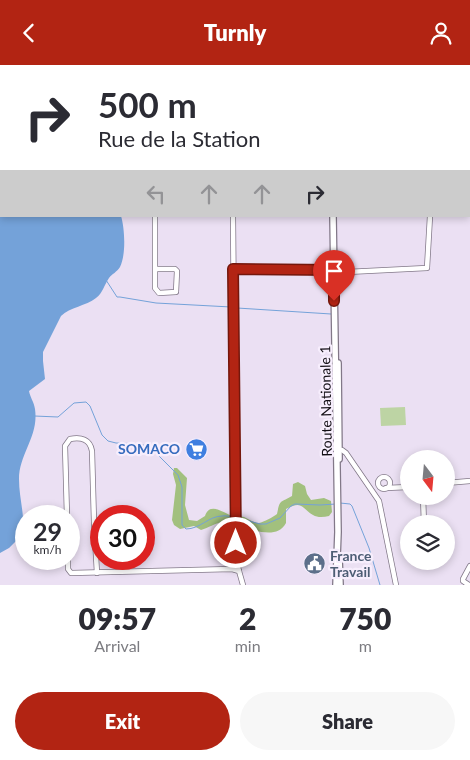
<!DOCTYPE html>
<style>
:root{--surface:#fff;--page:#f7f7f7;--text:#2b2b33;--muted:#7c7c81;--accent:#b22413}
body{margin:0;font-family:Lato,sans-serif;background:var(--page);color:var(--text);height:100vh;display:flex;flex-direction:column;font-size:19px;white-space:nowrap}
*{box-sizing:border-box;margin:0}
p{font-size:16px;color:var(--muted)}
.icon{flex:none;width:28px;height:28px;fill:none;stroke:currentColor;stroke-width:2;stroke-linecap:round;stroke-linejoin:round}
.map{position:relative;height:520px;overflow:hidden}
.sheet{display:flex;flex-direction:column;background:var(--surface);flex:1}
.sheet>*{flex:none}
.hud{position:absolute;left:0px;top:0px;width:470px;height:152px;box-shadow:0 2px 8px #0003;background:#fff;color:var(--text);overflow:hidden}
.needle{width:32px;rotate:164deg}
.fabs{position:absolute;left:400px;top:385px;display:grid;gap:10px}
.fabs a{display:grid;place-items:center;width:55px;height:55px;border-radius:50%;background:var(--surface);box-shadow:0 2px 8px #0003;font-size:25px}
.speed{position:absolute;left:15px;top:440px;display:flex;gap:10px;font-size:25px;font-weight:700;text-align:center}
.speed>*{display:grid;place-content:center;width:65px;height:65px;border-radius:50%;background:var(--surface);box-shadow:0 2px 8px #0003;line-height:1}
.speed small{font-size:12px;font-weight:400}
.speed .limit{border:8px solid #d22;background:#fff;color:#111}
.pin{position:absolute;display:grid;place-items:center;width:42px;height:42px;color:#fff;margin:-51px -21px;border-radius:50% 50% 50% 0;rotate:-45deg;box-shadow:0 0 5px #0007}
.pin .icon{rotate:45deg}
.me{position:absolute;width:55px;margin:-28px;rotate:0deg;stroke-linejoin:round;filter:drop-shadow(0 0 4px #0008)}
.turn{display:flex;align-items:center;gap:18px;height:105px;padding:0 15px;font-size:22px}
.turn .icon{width:65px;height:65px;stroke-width:2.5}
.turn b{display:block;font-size:35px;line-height:42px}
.lanes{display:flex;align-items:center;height:48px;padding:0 15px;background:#0003;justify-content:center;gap:25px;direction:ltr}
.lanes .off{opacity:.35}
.eta{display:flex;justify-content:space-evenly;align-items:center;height:85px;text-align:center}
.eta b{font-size:30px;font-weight:800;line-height:35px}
.primary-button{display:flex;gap:10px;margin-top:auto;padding:10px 15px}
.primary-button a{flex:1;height:58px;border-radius:30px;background:var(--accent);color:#fff;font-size:20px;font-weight:800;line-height:58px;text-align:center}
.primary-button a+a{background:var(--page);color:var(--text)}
header{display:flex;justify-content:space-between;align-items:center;height:65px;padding:0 15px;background:var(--accent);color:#fff;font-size:22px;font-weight:800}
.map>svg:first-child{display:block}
.green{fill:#bdd4a4}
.forest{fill:#a2c07e}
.water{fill:#74a2d9}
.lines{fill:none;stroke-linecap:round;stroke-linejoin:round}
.stream{stroke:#74a2d9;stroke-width:1}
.minor-casing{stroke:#827888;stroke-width:6}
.major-casing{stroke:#827888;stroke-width:8}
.minor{stroke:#fff;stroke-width:4.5}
.major{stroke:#fff;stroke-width:5.5}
.route-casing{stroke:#74170c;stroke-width:12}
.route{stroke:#b22413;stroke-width:9}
.labels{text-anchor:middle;stroke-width:4.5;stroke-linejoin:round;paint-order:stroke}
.street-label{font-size:14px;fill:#130f15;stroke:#f7eefd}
.shop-label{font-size:14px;font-weight:bold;fill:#366cbe;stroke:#f7eefd;text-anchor:end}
.service-label{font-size:14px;font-weight:bold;fill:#4e5e75;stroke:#f7eefd;text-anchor:start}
</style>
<header><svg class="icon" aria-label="back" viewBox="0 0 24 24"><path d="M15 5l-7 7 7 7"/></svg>Turnly<svg class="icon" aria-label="person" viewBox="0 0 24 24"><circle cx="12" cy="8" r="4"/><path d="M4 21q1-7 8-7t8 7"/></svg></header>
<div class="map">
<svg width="470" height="520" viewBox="0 0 470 520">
<rect width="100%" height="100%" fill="#ebe0f3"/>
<polygon class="green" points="405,342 406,360 381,361 380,343"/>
<path class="forest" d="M174,403H177L187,413L185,440L189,455L197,456L205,451C210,437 222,447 232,451C236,452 240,451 244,452C249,454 253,458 259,458C264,457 273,452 277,449C280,434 280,438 292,431L293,419L298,417L305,421L307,429L311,435L324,433L331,436L332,447L329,451C324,452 318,453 313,450C301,443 303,435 286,444V458C274,480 239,457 223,457C214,458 209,463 201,465L194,461L180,464L174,460L172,455L176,420L173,409Z"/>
<path class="water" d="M0,0L84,1H1V151H121C125,164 126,190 120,202C117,207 112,209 109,213C104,220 103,228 96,233C86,241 70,242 61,251L43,287V296L45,314L29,326C30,332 34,337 35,344C39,371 19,389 19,414C19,433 25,450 23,469L9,483L0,488Z"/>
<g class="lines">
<g class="stream">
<polyline points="272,1 273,0"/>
<polyline points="469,60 470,60"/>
<polyline points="106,215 117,232 120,232 156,238 231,242"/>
<polyline points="237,243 331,249"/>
<path d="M34,351L58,352L74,338L86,337L90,341L102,370L108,376L116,378L141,379L152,384L178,410L182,422V460L186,464C200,464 209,451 222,451C226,450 231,452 234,453"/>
<polyline points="340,438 350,439 352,441 369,483 380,520"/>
<polyline points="238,453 260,459 266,459 280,453 291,441 295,439 320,440 336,439"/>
</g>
<defs>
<g id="minor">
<polyline points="220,0 220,1"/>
<polyline points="389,0 390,1"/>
<polyline points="463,0 463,1"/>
<polyline points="334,1 375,0"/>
<polyline points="378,1 378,0"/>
<polyline points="444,1 445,0"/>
<polyline points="469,27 470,27"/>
<polyline points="469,34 470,42"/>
<polyline points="469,134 470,134"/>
<polyline points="155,151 155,223 159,228 176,227 177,206 175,204 155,204"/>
<polyline points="233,151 236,494 239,506"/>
<polyline points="233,205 334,205"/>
<polyline points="347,207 427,203 430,151"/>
<polyline points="337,385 342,385 346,388 379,436 396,520"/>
<circle cx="384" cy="418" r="6"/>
<polyline points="446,418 470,416"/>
<polyline points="386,423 409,422"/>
<polyline points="423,431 424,459"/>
<path d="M67,451L65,381L70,374C81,372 90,374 92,386L94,457L97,508"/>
<polyline points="68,494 68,504 71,508 232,504 239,506 243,520"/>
<polyline points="469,520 463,516 463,514 470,501"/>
</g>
<g id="major">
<polyline points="334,0 334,1"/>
<polyline points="333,151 338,467 336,520"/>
<polyline points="338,298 339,394"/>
<polyline points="339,492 340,520"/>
</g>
</defs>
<use href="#minor" class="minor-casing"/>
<use href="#major" class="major-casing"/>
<use href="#minor" class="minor"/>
<use href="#major" class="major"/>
</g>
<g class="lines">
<defs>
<polyline id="route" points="236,478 233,204 334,205 334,236"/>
</defs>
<use href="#route" class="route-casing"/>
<use href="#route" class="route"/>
</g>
<defs>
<symbol id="supermarket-disc" viewBox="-11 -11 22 22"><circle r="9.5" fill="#3f7fe0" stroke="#f7eefd"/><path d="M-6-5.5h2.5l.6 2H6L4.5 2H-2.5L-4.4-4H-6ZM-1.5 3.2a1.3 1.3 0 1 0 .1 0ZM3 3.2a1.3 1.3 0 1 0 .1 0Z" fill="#fff"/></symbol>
<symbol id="civic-disc" viewBox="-11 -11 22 22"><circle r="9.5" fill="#5c6f8a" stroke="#f7eefd"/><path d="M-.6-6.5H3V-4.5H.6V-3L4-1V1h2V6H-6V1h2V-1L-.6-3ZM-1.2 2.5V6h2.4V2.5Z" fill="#fff"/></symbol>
</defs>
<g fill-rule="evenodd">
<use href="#supermarket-disc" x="184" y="372" width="25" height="25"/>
<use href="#civic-disc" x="302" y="486" width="25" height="25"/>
</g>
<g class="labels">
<g class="street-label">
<text transform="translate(326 336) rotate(-91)" y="5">Route Nationale 1</text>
</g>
<g class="shop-label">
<text x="180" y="389">SOMACO</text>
</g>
<g class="service-label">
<text x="330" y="496">France<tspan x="330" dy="16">Travail</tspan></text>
</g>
</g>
</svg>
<div class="fabs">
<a><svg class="needle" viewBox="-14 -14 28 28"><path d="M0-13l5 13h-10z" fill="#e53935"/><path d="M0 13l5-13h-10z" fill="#7c7c81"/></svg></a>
<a><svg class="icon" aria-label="layers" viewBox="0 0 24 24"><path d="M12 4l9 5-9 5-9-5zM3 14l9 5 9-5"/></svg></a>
</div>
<div class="speed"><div>29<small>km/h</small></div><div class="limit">30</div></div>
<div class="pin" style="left:334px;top:236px;background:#d93025"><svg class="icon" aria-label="arrive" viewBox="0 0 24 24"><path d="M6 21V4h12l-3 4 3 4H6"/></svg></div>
<svg class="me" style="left:236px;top:478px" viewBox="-20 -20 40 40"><circle r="17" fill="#b22413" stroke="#fff" stroke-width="3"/><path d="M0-11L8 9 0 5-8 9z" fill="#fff"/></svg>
<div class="hud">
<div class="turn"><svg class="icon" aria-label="right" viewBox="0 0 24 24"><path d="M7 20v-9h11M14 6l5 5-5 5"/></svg><div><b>500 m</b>Rue de la Station</div></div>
<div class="lanes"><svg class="icon off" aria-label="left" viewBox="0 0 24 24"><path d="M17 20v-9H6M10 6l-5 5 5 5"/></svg><svg class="icon off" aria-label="ahead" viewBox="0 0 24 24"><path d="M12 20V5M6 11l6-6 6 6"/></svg><svg class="icon off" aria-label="ahead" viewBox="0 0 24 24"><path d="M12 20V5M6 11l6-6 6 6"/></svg><svg class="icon" aria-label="right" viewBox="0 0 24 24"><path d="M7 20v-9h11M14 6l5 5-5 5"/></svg></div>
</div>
</div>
<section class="sheet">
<div class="eta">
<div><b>09:57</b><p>Arrival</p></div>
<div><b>2</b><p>min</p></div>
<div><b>750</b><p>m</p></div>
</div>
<div class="primary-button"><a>Exit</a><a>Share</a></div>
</section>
